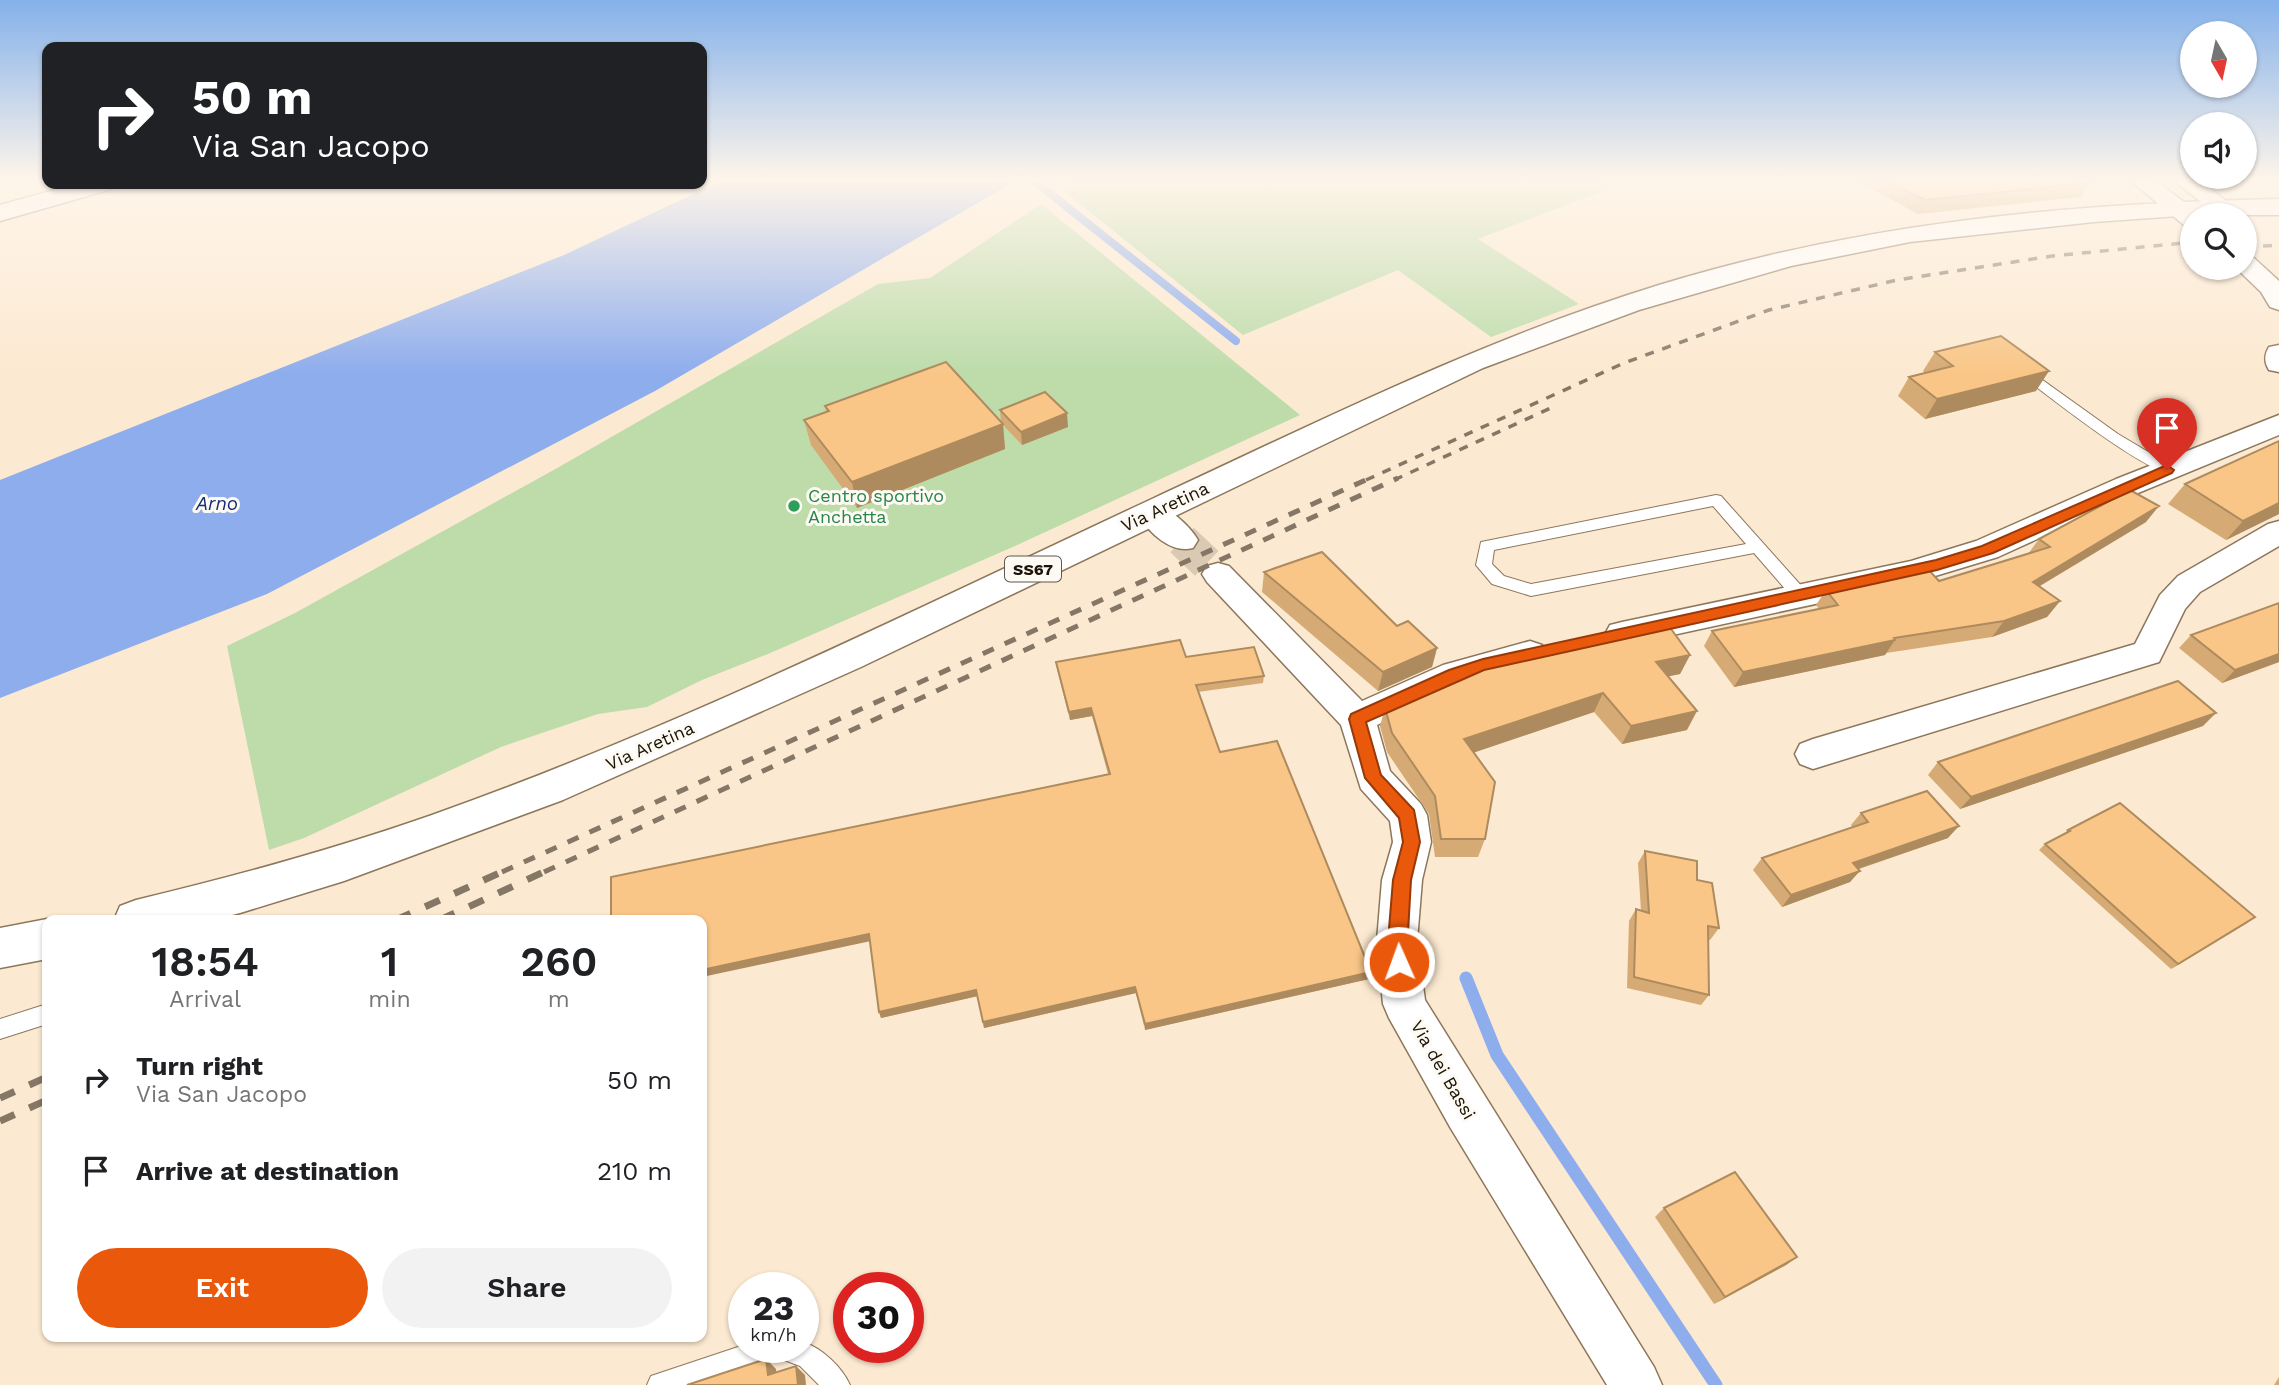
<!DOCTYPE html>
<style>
:root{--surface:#fff;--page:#f2f2f2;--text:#202124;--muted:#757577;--accent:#ea580c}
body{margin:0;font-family:"Work Sans",sans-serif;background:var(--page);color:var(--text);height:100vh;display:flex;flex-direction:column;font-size:26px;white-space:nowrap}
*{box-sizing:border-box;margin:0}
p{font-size:23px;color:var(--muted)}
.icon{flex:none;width:38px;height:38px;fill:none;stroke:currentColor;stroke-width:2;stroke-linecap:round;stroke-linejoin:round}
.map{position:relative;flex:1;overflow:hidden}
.details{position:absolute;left:42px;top:915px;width:665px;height:427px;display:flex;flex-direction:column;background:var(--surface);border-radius:14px;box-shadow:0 2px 5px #0004}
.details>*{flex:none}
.top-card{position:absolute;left:42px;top:42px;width:665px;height:147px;border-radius:14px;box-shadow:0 2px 5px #0004;background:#202124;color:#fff;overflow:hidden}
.needle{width:46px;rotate:171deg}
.controls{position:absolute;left:2180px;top:21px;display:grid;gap:14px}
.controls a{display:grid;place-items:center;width:77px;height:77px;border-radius:50%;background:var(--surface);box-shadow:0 2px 5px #0004;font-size:35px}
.speed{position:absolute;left:728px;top:1272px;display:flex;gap:14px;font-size:35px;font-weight:700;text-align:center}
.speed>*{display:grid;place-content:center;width:91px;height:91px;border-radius:50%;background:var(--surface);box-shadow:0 2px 5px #0004;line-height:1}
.speed small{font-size:18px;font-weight:400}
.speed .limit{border:10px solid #d22;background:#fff;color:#111}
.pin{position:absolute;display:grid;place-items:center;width:60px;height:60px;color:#fff;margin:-72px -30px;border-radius:50% 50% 50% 0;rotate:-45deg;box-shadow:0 0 7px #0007}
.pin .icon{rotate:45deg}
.me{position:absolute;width:77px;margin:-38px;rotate:358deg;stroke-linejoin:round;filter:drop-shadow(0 0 5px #0008)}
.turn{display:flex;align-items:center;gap:24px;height:147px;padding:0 35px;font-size:32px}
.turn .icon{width:91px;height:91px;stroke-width:2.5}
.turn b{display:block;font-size:49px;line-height:60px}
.eta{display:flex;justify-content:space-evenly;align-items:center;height:119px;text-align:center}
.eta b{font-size:42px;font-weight:600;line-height:49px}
.primary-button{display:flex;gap:14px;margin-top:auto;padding:14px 35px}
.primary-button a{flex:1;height:80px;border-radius:42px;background:var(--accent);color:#fff;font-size:28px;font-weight:600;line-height:80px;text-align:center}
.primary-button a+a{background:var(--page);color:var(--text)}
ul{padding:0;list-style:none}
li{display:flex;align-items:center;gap:21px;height:91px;padding:0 35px}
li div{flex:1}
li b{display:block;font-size:26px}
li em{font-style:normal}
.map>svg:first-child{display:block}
.green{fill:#bddcaa}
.water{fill:#8eaded}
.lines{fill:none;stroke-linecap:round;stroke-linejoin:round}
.stream-far1{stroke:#8eaded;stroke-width:8}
.stream{stroke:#8eaded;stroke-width:13}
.minor-tunnel{stroke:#dac9b3;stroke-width:34;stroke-dasharray:34 18;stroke-linecap:butt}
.service-casing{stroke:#8d775c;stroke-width:2}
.minor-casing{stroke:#8d775c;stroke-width:3}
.secondary-casing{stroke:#8d775c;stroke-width:3}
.primary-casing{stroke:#8d775c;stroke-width:3}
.service{fill:#fff;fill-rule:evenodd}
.minor{fill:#fff;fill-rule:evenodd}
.secondary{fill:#fff;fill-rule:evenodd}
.primary{fill:#fff;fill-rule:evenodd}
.rail-far2{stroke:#847766;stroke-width:3.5;stroke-dasharray:9 9;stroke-linecap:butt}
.rail-far1{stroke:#847766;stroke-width:5;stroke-dasharray:12 12;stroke-linecap:butt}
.rail{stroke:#847766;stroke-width:7;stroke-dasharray:16 16;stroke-linecap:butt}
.wall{fill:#d6aa74}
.shaded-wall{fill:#ae8b5e}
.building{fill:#f9c687;stroke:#ae8b5e;stroke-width:2}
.route{fill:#ea580c;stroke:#983908;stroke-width:2}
.leisure-dot{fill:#2e9e5b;stroke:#fdf9f3;stroke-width:2.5}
.labels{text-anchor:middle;stroke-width:6;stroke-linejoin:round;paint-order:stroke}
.shield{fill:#fdf9f3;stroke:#5f584e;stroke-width:2}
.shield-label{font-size:16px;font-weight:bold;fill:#1b1308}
.leisure-label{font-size:18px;fill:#27864d;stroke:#fdf9f3;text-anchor:start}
.street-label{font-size:18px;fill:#1b1308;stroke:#fdf9f3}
.water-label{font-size:19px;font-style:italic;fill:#132f78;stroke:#fdf9f3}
</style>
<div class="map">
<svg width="2279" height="1385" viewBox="0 0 2279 1385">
<rect width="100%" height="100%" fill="#fce9d1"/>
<g class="green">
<polygon points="1066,180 1597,180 1611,188 1478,239 1579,304 1491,337 1398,270 1243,335 1065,192"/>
<polygon points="1041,204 1300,415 1015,546 768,654 702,680 647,707 598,714 501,747 304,838 269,850 227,646 295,613 559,467 878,284 930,278"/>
</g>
<polygon class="water" points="723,180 1017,180 655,391 267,594 0,698 0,480 564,255"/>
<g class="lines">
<polyline class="stream-far1" points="1033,180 1236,341"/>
<polyline class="stream" points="1466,978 1497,1055 1716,1385"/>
<polyline class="minor-tunnel" points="1182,540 1218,574"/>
<defs>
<g id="service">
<path d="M2023,366L2118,434L2172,466V472C2151,478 2041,390 2018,373V367Z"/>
<path d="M1716,495L1721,496L1805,590L1807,594L1805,598H1793L1754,553L1531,596L1492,584L1476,565L1481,542ZM1713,506L1746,544L1531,584L1504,576L1492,564L1494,550Z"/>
<polygon points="47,1004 47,1024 0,1039 0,1019"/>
<path d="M803,1342C822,1348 842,1367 850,1385H819L800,1366L779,1358L699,1385H647L651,1376L744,1345V1348H803Z"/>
</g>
<g id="minor">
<polygon points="2130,180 2155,180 2201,215 2193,215 2193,228 2185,226"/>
<polygon points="2173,180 2199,180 2235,208 2231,213 2215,213"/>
<polygon points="2245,256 2254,258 2279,281 2279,310 2270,307 2261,292 2236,268 2245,268"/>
<path d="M2279,345V372L2269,370C2264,362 2264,355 2269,347Z"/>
<polygon points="2279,415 2279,435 2138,493 1998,557 1912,583 1622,646 1610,643 1605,634 1610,625 1622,622 1911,561 1976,541 2116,479"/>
<path d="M1153,504C1170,508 1189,525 1198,540L1193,548C1171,554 1149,533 1138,514L1142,507Z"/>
<polygon points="2279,521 2279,546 2200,592 2185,609 2159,662 1813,769 1800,764 1795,754 1800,744 1813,739 2135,644 2160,595 2178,576 2268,524"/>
<polygon points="1218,563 1229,566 1362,701 1443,665 1530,641 1542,645 1547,654 1542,663 1465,684 1377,725 1390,771 1421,804 1427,815 1431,842 1422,880 1417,941 1425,1000 1654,1367 1662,1385 1607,1385 1450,1127 1389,1018 1383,1004 1377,941 1382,880 1393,842 1390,821 1361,789 1341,725 1207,582 1202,574 1207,566"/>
</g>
<polygon id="secondary" points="76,184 116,184 112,189 0,221 0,205"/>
<g id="primary">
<path d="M2279,199V215H2193L2094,222L1910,242L1791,266L1639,310L1483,368L861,667L563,800L344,881L240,913L212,920H114L120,906L136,900C236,876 335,849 432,815C680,727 916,609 1154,498C1320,421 1483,339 1659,285C1861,223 2068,203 2279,199Z"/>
<polygon points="47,919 51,920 47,920 47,959 0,968 0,928"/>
</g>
</defs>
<use href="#service" class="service-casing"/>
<use href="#minor" class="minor-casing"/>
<use href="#secondary" class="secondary-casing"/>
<use href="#primary" class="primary-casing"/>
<use href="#service" class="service"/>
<use href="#minor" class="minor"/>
<use href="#secondary" class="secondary"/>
<use href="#primary" class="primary"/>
<g class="rail-far2">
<polyline points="2245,247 2279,245"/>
<polyline points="1366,480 1624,363 1769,310 1897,280 2052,256 2193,242"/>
<polyline points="1394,480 1555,406"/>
</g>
<g class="rail-far1">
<polyline points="502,872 1370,478"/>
<polyline points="544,872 1398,478"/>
</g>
<g class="rail">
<polyline points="396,920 506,870"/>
<polyline points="440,920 548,870"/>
<polyline points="0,1098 47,1077"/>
<polyline points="0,1121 47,1100"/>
</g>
</g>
<g class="wall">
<polygon points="1855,180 2089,180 2089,183 2081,197 1918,214"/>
<polygon points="1935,352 2036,391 1925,419 1898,396 1909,377 1925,373 1923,371"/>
<polygon points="825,406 1001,422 1000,410 1068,427 1022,445 1003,425 1005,449 857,508 811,445 804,420 826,412"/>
<polygon points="2279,441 2279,514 2226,540 2168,504 2185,484"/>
<polygon points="2146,522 2040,586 2060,601 2047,617 1992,637 1886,653 1885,655 1734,687 1704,646 1712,631 1819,609 1816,605 1826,590 1939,581 2028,554 2039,539"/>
<polygon points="1264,572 1397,626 1437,648 1432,667 1378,691 1262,592"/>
<polygon points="2191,635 2279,662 2222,683 2179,648"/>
<polygon points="1690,655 1680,674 1668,676 1687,730 1622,744 1594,712 1474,752 1485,839 1478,857 1435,857 1429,814 1387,752 1380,726 1385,708"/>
<polygon points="1056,662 1264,676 1263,683 1198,692 1220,752 1371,972 1369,979 1145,1030 1136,993 984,1028 978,996 881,1018 879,1012 1108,774 1092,716 1070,720 1057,669"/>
<polygon points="2203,726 1960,809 1928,775 1938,762"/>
<polygon points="1861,813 1948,838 1859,869 1850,882 1782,907 1753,870 1762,858 1852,827 1851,825"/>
<polygon points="2068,830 2247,923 2171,969 2039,850 2045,844 2063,835"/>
<polygon points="1645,851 1697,880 1719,928 1710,940 1709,940 1709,995 1701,1005 1627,988 1629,921 1636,909 1641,911 1638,863"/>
<polygon points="1664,1208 1797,1257 1786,1265 1714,1304 1655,1217"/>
<polygon points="2279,1377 2279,1385 2274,1385"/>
</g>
<g class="shaded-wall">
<polygon points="2049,371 2036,391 1925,419 1937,399"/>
<polygon points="1067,413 1068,427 1022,445 1021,432"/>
<polygon points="1003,424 1005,449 857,508 852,482"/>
<polygon points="2279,503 2279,514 2226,540 2243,521"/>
<polygon points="2159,506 2146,522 2021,597 2033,582"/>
<polygon points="2060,601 2047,617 1992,637 2004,621"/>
<polygon points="1895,640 1885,655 1734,687 1743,672"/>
<polygon points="1437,648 1432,667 1378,691 1383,672"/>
<polygon points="2279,654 2279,662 2222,683 2235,670"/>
<polygon points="1690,655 1680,674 1646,681 1656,662"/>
<polygon points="1603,693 1594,712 1458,758 1464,739"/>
<polygon points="1091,708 1092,716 1070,720 1069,712"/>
<polygon points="1697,711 1687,730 1622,744 1631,726"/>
<polygon points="2216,713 2203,726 1960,809 1971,797"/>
<polygon points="1959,826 1948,838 1843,874 1853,863"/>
<polygon points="1860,871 1850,882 1782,907 1791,895"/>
<polygon points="2255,917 2247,923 2171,969 2178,964"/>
<polygon points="869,934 871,941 702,977 702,970"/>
<polygon points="1371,972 1369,979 1145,1030 1145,1024"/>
<polygon points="1135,987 1136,993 984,1028 983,1022"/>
<polygon points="976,990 978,996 881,1018 879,1012"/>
<polygon points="1797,1257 1786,1265 1714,1304 1725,1297"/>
<polygon points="766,1359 776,1369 778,1384 768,1375"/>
<polygon points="796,1366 805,1375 806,1385 798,1385"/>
</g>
<g class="building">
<polygon points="1886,180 2089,180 2089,183 1925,200"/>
<polygon points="2001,336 2049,371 1937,399 1909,377 1953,366 1935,352"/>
<polygon points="946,362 1003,424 852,482 804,420 829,411 825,406"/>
<polygon points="1045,392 1067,413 1021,432 1000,410"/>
<polygon points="2279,441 2279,503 2243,521 2185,484"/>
<polygon points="2130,490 2159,506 2033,582 2060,601 2004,621 1894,638 1895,640 1743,672 1712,631 1838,605 1826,590 1928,569 1939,581 2050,547 2039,539"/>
<polygon points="1322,552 1397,626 1408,621 1437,648 1383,672 1264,572"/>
<polygon points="2279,603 2279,654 2235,670 2191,635"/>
<polygon points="1666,622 1690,655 1656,662 1697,711 1631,726 1603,693 1464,739 1495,782 1485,839 1441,839 1435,796 1392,733 1385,708 1492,660"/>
<polygon points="1180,640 1186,657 1254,647 1264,676 1196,685 1220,752 1277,741 1371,972 1145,1024 1135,987 983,1022 976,990 879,1012 869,934 702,970 702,920 611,920 611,877 1110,774 1091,708 1069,712 1056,662"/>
<polygon points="2178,681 2216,713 1971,797 1938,762"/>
<polygon points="1927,791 1959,826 1853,863 1860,871 1791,895 1762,858 1868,822 1861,813"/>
<polygon points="2120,803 2255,917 2178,964 2045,844 2070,831 2068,830"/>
<polygon points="1645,851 1697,861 1697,880 1712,883 1719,928 1708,926 1709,995 1634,977 1636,909 1649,913"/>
<polygon points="1735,1172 1797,1257 1725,1297 1664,1208"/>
<polygon points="766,1359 768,1375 796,1366 798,1385 687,1385"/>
</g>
<linearGradient id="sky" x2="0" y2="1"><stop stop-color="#84b1ea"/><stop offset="0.48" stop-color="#fef5ea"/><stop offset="1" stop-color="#fef5ea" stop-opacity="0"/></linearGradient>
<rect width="2279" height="374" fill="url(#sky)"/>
<polygon class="route" points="2167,465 2174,470 2172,473 1993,553 1937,570 1484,670 1366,722 1381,775 1414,810 1420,842 1411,880 1406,968 1399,970 1393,968 1388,941 1393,880 1403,842 1399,818 1365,778 1349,719 1351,714 1449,670 1483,659 1936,560 1982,546"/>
<circle class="leisure-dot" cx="794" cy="506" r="7"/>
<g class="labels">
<rect class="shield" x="1005" y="556.5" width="56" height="25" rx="5"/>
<g class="shield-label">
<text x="1033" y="575">SS67</text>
</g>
<g class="leisure-label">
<text x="808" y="502">Centro sportivo<tspan x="808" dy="21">Anchetta</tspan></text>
</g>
<g class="street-label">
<text transform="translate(1165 507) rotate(-25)" y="6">Via Aretina</text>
<text transform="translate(650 746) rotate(-24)" y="6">Via Aretina</text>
<text transform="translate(1443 1070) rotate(60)" y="6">Via dei Bassi</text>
</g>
<g class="water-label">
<text x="217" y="510">Arno</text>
</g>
</g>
</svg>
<div class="controls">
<a><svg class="needle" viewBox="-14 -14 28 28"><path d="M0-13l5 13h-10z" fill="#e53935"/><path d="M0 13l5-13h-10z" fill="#757577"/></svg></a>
<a><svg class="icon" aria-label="sound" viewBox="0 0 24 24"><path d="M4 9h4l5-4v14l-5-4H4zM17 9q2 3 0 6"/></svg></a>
<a><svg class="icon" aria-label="search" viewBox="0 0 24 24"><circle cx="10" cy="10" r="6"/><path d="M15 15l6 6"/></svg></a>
</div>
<div class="speed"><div>23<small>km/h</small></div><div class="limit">30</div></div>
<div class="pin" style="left:2167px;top:470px;background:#d93025"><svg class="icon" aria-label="arrive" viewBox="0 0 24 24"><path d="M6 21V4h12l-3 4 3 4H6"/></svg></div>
<svg class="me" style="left:1399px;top:962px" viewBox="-20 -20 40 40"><circle r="17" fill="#ea580c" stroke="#fff" stroke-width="3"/><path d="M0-11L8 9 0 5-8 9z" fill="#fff"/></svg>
<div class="top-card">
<div class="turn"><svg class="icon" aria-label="right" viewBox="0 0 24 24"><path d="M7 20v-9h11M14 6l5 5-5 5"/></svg><div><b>50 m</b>Via San Jacopo</div></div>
</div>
<section class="details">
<div class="eta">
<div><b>18:54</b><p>Arrival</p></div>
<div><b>1</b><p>min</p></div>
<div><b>260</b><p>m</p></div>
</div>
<ul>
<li><svg class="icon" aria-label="right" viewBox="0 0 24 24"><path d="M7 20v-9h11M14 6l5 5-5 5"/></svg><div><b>Turn right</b><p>Via San Jacopo</p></div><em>50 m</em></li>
<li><svg class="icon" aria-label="arrive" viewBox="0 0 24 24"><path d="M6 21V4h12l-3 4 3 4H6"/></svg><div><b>Arrive at destination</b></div><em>210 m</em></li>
</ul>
<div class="primary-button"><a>Exit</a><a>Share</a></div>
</section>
</div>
